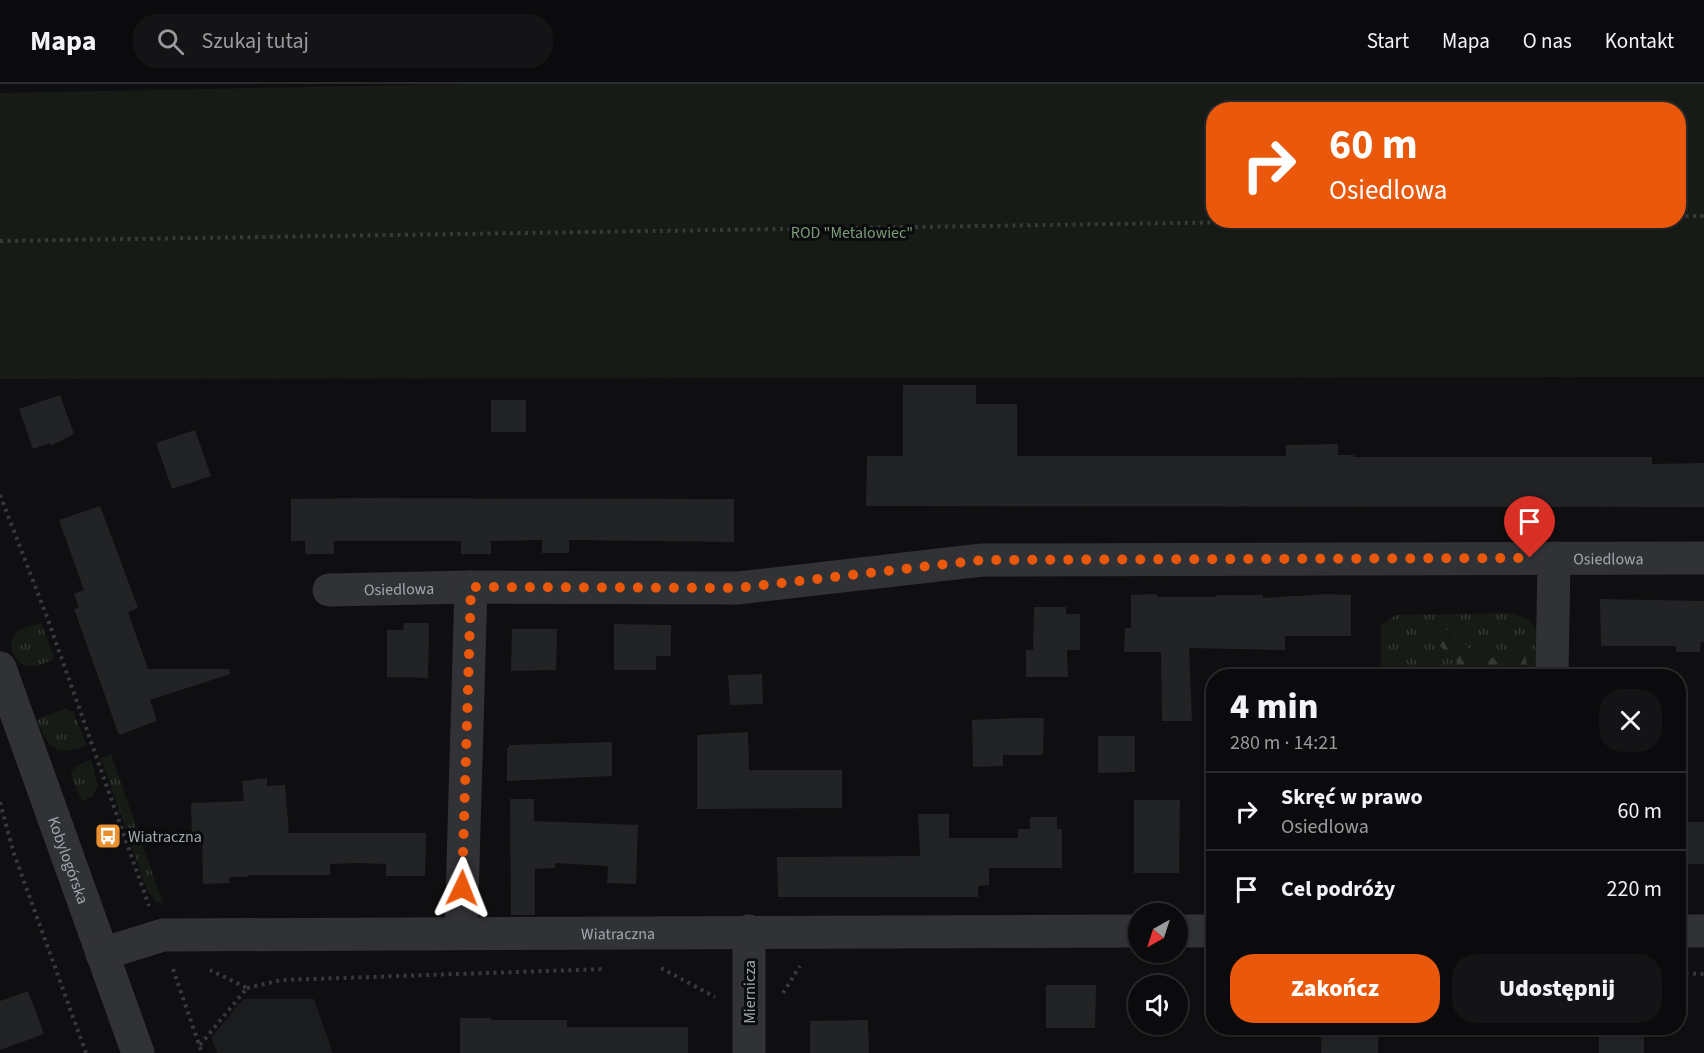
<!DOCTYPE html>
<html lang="pl">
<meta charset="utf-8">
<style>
:root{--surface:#0b0b0d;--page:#141416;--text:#f1f3f6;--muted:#9a9b9d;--line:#2b2b2e;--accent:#ea580c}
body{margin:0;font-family:"Source Sans 3",sans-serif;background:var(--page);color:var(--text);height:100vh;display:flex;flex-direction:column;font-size:22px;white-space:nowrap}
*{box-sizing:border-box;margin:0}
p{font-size:20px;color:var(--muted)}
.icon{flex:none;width:33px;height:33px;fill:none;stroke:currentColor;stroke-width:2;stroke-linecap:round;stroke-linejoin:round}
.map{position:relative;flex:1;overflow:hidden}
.drawer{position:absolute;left:1206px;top:585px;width:480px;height:366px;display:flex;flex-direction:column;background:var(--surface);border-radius:24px;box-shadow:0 2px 4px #0004,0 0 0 2px var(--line)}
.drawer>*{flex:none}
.hud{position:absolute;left:1206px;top:18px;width:480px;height:126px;border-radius:24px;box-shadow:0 2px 4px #0004,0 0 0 2px var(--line);background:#ea580c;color:#fff;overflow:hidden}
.needle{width:39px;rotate:219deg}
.controls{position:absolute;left:1128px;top:819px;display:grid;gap:12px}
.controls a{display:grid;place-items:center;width:60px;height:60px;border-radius:50%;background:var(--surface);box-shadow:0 2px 4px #0004,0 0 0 2px var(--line);font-size:30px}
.pin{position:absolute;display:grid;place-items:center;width:51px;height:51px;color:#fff;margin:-62px -26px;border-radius:50% 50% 50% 0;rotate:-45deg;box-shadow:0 0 6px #0007}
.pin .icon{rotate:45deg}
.me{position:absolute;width:66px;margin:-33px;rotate:2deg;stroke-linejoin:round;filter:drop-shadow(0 0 4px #0008)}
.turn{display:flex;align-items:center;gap:21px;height:126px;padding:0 24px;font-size:27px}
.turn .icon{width:78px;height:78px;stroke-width:2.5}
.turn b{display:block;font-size:42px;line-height:51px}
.round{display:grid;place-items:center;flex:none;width:63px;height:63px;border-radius:24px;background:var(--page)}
.summary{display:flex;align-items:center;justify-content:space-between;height:102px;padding:0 24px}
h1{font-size:36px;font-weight:800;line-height:45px}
.primary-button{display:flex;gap:12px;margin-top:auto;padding:12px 24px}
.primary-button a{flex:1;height:69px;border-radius:24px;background:var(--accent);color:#fff;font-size:24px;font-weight:800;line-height:69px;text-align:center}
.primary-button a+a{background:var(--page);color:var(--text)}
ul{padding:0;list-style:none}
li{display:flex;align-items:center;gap:18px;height:78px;padding:0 24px;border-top:2px solid var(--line)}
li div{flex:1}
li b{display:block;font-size:22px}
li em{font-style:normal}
header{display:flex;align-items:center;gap:36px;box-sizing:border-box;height:84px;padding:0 30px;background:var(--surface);border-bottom:2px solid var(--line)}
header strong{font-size:28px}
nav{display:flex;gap:33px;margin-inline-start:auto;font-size:21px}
.search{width:420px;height:54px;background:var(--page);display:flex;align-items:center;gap:15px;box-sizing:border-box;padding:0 21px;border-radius:24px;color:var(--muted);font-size:22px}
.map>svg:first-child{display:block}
.built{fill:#1b1c1e}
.grass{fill:url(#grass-tufts)}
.forest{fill:url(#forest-firs)}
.garden{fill:#161b16;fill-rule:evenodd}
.building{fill:#222325}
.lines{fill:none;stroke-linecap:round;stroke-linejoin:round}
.path{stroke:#37393c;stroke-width:4;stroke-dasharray:3 4.5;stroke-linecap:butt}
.minor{stroke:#313235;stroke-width:33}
.tertiary{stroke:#313235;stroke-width:33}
.route{stroke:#ea580c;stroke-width:10;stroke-dasharray:0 18}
.labels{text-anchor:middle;stroke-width:6;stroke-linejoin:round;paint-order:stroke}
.park-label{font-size:16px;fill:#7b9c78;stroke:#0a0b0c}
.street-label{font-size:16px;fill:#a1a8b1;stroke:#0a0b0c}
.poi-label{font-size:16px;fill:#a1a8b1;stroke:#0a0b0c;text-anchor:start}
</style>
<header>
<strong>Mapa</strong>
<div class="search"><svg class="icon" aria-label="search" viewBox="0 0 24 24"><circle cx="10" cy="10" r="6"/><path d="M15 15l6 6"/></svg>Szukaj tutaj</div>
<nav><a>Start</a><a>Mapa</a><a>O nas</a><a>Kontakt</a></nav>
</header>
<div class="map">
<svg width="1704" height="969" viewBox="0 0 1704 969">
<defs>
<pattern id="grass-tufts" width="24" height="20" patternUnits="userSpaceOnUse" patternTransform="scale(1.5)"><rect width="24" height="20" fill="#161b16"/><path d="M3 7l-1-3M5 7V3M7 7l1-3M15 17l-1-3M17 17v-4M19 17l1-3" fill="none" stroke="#353936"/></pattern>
<pattern id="forest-firs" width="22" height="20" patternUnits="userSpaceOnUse" patternTransform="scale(1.5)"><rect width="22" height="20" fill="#161b16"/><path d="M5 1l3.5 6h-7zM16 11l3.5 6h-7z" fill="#353936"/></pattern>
</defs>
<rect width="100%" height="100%" fill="#0f0f11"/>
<polygon class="built" points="243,915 314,915 333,969 217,969 211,954"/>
<g class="grass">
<polygon points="1512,529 1529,536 1539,548 1538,592 1381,592 1381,541 1396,531"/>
<path d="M41,539L55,575C46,578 36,584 27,582C13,579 5,556 18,547C24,543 34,541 41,539Z"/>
<path d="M65,625L73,627L87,662C56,672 48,666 37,635Z"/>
<polygon points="111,670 162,817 163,820 155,816 147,806 101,674"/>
<polygon points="91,676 98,702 92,713 82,717 72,694 71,688 78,681"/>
</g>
<polygon class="forest" points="1437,546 1452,546 1478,574 1501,574 1516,566 1525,571 1529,592 1460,592 1456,576 1438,560"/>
<path class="garden" d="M460,0H1704V293L0,295V9ZM1214,26H1678V136H1214Z"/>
<g class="building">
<polygon points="903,301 976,301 976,320 1017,320 1017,372 1286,372 1286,361 1338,360 1338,371 1354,371 1354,373 1652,373 1652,380 1704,379 1704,423 866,422 867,372 903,372"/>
<polygon points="60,311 74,350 51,362 50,359 33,365 19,325"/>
<rect x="491" y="316" width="35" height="32"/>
<polygon points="195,346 211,392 172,405 156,359"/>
<polygon points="364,414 734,415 734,458 569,456 569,469 542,469 542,456 491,457 491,470 461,470 461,457 334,457 334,470 305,470 305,457 291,457 291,415"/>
<polygon points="100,422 138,524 128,528 148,585 229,585 230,590 150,616 157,637 119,651 74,525 79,524 74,510 84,506 59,436"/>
<polygon points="1157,510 1157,513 1216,513 1216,511 1263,511 1263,514 1329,510 1351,511 1351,552 1285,552 1285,566 1189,564 1192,637 1162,637 1161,568 1124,568 1125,544 1131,544 1131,511"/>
<polygon points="1600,515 1704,517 1704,558 1701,558 1700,568 1676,568 1676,562 1601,562"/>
<polygon points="1034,523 1066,523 1066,530 1080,530 1080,566 1067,566 1068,593 1026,593 1026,566 1033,566"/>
<polygon points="404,539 429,539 428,594 387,593 387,546 403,546"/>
<polygon points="614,540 671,541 671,572 656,572 656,586 614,586"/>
<polygon points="512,545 557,545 556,586 511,587"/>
<polygon points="762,590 763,620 730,621 728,591"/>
<polygon points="1019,634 1044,634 1043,671 1003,671 1003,682 973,683 972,636"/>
<polygon points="748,648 749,686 842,686 842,724 697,725 697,651"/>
<polygon points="1098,652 1135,652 1135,688 1098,689"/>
<polygon points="612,658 612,692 507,697 507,664 509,664 509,661"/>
<polygon points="267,694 267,702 285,701 289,749 426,749 425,792 386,792 386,780 357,779 330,780 330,791 248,791 248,793 229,793 229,799 203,800 202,752 192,753 191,719 244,717 242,697"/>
<polygon points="510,715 534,715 534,737 638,741 636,800 607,799 608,782 555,779 555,784 535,785 535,831 511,831"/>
<polygon points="1134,716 1180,716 1179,789 1134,789"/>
<polygon points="918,730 949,730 949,754 1018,754 1018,745 1030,745 1030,733 1057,733 1057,745 1062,745 1062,784 989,784 989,801 978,802 978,813 778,813 777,773 920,772"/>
<polygon points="1679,738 1704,738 1704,780 1680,780"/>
<polygon points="1046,901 1096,901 1095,944 1046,944"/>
<polygon points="28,907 44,950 0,966 0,917"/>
<polygon points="460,934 491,934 491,936 567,936 567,943 688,943 688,969 460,969"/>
<polygon points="868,936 869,969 810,969 810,937"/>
<polygon points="1322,944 1378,944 1378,969 1321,969"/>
<rect x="1599" y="944" width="45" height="25"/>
</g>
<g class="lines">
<g class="path">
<polyline points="1678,132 1704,132"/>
<polyline points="0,157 1373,136"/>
<polyline points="0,411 47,533 149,822"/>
<polyline points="0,718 13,767 86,969"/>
<polyline points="661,884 715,913"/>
<polyline points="173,885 202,969"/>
<polyline points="1678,889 1704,890"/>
<polyline points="247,904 282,896 605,885"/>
<polyline points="783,909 800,882"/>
<polyline points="200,961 247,904 210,886"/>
</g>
<g class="minor">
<path id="s1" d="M329,506L471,503L738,504L982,476L1704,474"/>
<polyline points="1552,592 1554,474"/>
<polyline points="749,847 749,969"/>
<polyline points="461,849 471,503"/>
</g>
<g class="tertiary">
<path id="s2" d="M0,584L138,969"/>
<polyline points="1178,847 1214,847"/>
<polyline points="1678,847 1704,847"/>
<path id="s3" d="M102,870L163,851L1138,847"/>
</g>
</g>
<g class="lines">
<polyline class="route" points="462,804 471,503 738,504 982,476 1530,474"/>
</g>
<defs>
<symbol id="bus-square" viewBox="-11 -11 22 22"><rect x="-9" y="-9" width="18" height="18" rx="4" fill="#e9912f" stroke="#0a0b0c"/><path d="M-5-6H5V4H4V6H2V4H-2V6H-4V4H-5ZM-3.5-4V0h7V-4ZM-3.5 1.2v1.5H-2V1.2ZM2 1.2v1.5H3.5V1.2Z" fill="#fff"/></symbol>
</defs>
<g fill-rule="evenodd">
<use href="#bus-square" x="93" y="737" width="30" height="30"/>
</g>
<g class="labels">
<g class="park-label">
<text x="852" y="154">ROD "Metalowiec"</text>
</g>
<g class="street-label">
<text dy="6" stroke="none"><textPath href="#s1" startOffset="1281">Osiedlowa</textPath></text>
<text dy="6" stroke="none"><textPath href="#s1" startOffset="70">Osiedlowa</textPath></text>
<text dy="6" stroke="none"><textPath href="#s2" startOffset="204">Kobylogórska</textPath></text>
<text dy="6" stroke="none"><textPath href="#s3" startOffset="519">Wiatraczna</textPath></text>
<text transform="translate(749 908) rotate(-90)" y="6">Miernicza</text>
</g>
<g class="poi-label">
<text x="128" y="758">Wiatraczna</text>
</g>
</g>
</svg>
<div class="controls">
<a><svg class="needle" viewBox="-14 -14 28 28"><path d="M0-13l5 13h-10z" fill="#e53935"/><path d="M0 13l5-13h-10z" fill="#9a9b9d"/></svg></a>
<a><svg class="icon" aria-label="sound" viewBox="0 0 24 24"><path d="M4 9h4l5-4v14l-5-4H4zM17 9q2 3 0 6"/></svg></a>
</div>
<div class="pin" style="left:1530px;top:474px;background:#d93025"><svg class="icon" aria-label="arrive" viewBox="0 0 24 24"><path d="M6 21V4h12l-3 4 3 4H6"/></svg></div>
<svg class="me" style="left:462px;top:804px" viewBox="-20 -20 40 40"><path d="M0-17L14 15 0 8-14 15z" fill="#ea580c" stroke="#fff" stroke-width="4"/></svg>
<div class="hud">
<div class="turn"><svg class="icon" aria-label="right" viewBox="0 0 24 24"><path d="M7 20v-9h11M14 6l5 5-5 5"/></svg><div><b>60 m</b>Osiedlowa</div></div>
</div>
<section class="drawer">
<div class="summary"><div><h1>4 min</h1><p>280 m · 14:21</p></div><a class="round"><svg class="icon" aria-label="close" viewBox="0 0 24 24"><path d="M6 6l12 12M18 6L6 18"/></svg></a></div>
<ul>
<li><svg class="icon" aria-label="right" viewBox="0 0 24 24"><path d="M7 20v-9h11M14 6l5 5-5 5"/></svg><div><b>Skręć w prawo</b><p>Osiedlowa</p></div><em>60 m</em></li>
<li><svg class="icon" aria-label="arrive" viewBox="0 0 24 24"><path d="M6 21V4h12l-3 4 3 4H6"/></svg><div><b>Cel podróży</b></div><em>220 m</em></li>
</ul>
<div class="primary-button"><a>Zakończ</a><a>Udostępnij</a></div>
</section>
</div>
